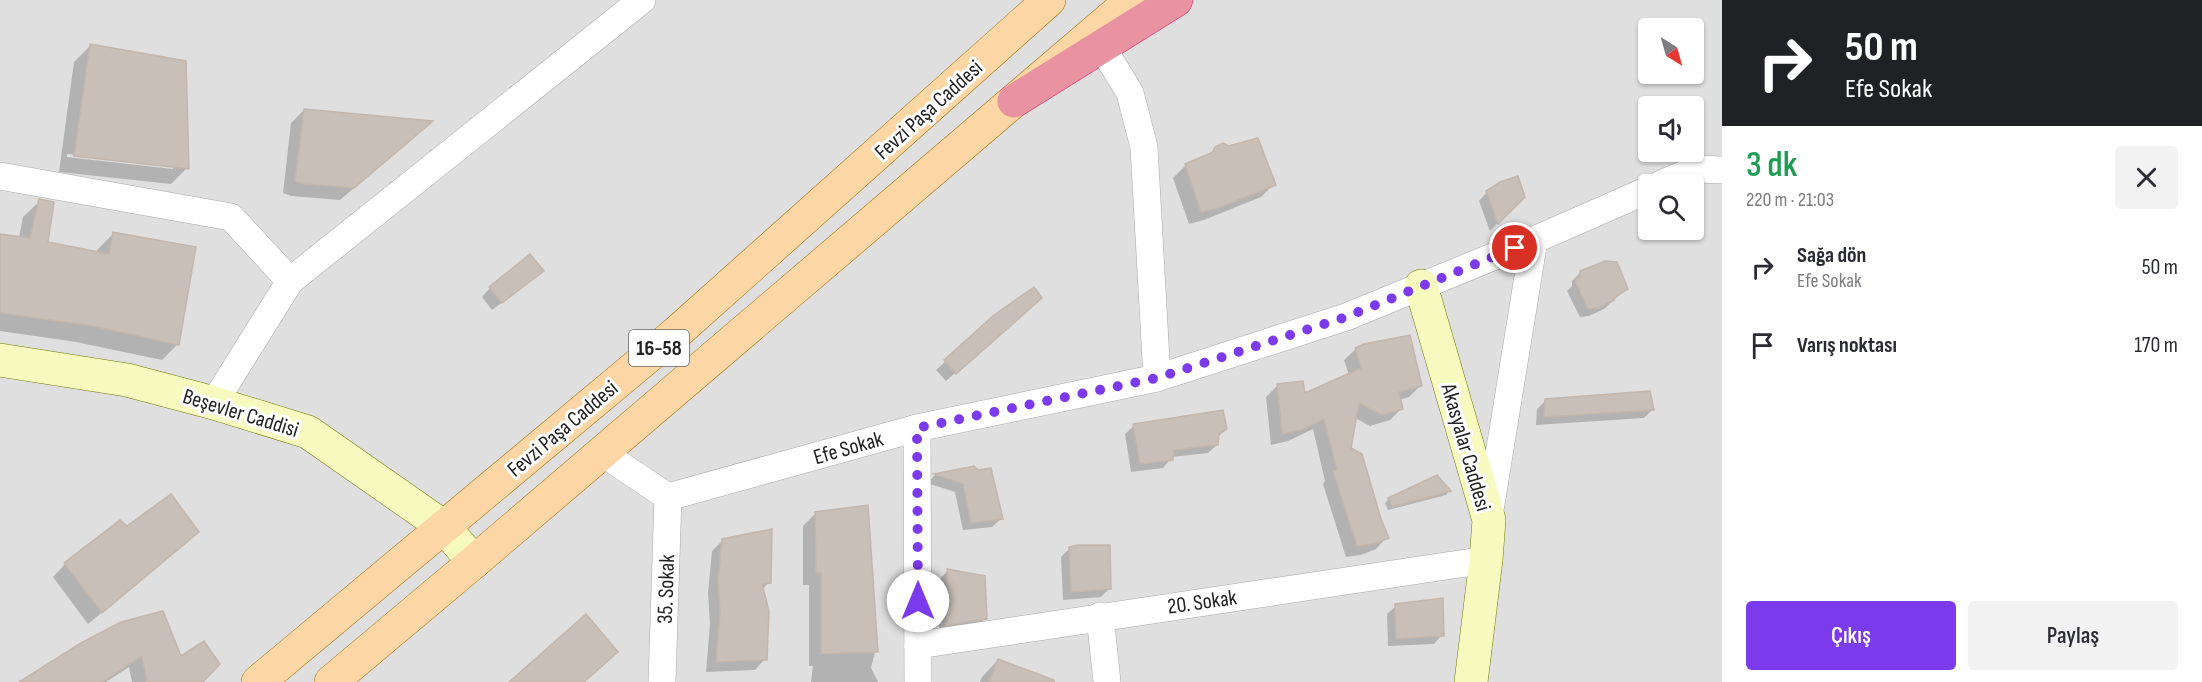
<!DOCTYPE html>
<html lang="tr">
<meta charset="utf-8">
<style>
:root{--surface:#fff;--page:#f2f2f3;--text:#2b2b33;--muted:#7c7c81;--accent:#7c3aed}
body{margin:0;font-family:"Sofia Sans Condensed",sans-serif;background:var(--page);color:var(--text);height:100vh;display:flex;flex-direction:column;font-size:22px;white-space:nowrap}
*{box-sizing:border-box;margin:0}
p{font-size:20px;color:var(--muted)}
.icon{flex:none;width:33px;height:33px;fill:none;stroke:currentColor;stroke-width:2;stroke-linecap:round;stroke-linejoin:round}
.map{position:relative;flex:1;overflow:hidden}
.panel{display:flex;flex-direction:column;background:var(--surface);width:480px}
.panel>*{flex:none}
.top-card{background:#202124;color:#fff;overflow:hidden}
.needle{width:39px;rotate:143deg}
.fabs{position:absolute;left:1638px;top:18px;display:grid;gap:12px}
.fabs a{display:grid;place-items:center;width:66px;height:66px;border-radius:6px;background:var(--surface);box-shadow:0 2px 4px #0004;font-size:30px}
.pin{position:absolute;display:grid;place-items:center;width:51px;height:51px;color:#fff;margin:-26px;border:3px solid #fff;border-radius:50%;box-shadow:0 2px 6px #0007}
.me{position:absolute;width:66px;margin:-33px;rotate:0deg;stroke-linejoin:round;filter:drop-shadow(0 0 4px #0008)}
.turn{display:flex;align-items:center;gap:21px;height:126px;padding:0 24px;font-size:27px}
.turn .icon{width:78px;height:78px;stroke-width:2.5}
.turn b{display:block;font-size:42px;line-height:51px}
.round{display:grid;place-items:center;flex:none;width:63px;height:63px;border-radius:6px;background:var(--page)}
.overview{display:flex;align-items:center;justify-content:space-between;height:102px;padding:0 24px}
h1{font-size:36px;font-weight:600;line-height:45px;color:#1e9e55}
.cta{display:flex;gap:12px;margin-top:auto;padding:12px 24px}
.cta a{flex:1;height:69px;border-radius:6px;background:var(--accent);color:#fff;font-size:24px;font-weight:600;line-height:69px;text-align:center}
.cta a+a{background:var(--page);color:var(--text)}
ul{padding:0;list-style:none}
li{display:flex;align-items:center;gap:18px;height:78px;padding:0 24px}
li div{flex:1}
li b{display:block;font-size:22px}
li em{font-style:normal}
main{display:flex;flex:1;min-height:0}
.map>svg:first-child{display:block}
.residential{fill:#e0dfdf;fill-rule:evenodd}
.shadow{fill:#0003;fill-rule:evenodd}
.building{fill:#c7bfb8;stroke:#c4b6ab;stroke-width:1.5}
.lines{fill:none;stroke-linecap:round;stroke-linejoin:round}
.street-casing{stroke:#a9a9a9;stroke-width:28}
.secondary-casing{stroke:#707d05;stroke-width:34}
.primary-casing{stroke:#a06b00;stroke-width:34}
.highway-casing{stroke:#dc2a67;stroke-width:34}
.street{stroke:#fff;stroke-width:27}
.secondary{stroke:#f7fabf;stroke-width:33}
.primary{stroke:#fcd6a4;stroke-width:33}
.highway{stroke:#e892a2;stroke-width:33}
.route{stroke:#7c3aed;stroke-width:10;stroke-dasharray:0 18}
.labels{text-anchor:middle;stroke-width:6;stroke-linejoin:round;paint-order:stroke}
.shield{fill:#fff;stroke:#646464;stroke-width:1.5}
.shield-label{font-size:21px;font-weight:bold;fill:#222}
.street-label{font-size:22px;fill:#222;stroke:#fff}
</style>
<main>
<div class="map">
<svg width="1722" height="682" viewBox="0 0 1722 682">
<rect width="100%" height="100%" fill="#f2efe9"/>
<path class="residential" d="M0,0H1722V682H0ZM1648,28H1694V74H1648ZM1648,106H1694V152H1648ZM1648,184H1694V230H1648Z"/>
<g class="shadow">
<path d="M90,46L187,168L171,184L59,172L74,62ZM67,154L173,165V169L67,157Z"/>
<polygon points="304,110 418,134 340,200 291,196 283,193 291,123"/>
<polygon points="1215,148 1228,148 1274,184 1261,197 1204,220 1189,224 1173,178 1186,165 1208,156"/>
<polygon points="1487,192 1523,197 1490,231 1479,201"/>
<polygon points="40,201 46,243 97,253 97,250 113,234 178,344 162,360 76,342 0,331 0,235 19,238 23,217"/>
<polygon points="1581,272 1626,289 1604,309 1589,316 1580,317 1567,291 1572,286 1572,281"/>
<polygon points="533,279 492,310 482,297 490,288"/>
<polygon points="1032,306 946,381 936,370 995,316"/>
<polygon points="1356,349 1420,386 1409,397 1399,400 1401,409 1390,420 1370,426 1355,418 1349,449 1387,537 1376,549 1361,555 1346,557 1323,484 1325,481 1313,429 1288,441 1271,445 1266,397 1277,386 1304,396 1349,375 1344,360"/>
<polygon points="1546,400 1652,410 1644,418 1536,425 1537,409"/>
<polygon points="1134,426 1226,429 1218,437 1217,445 1208,453 1172,457 1163,468 1131,472 1125,434"/>
<polygon points="974,468 1001,519 992,527 963,530 955,492 927,483 935,475"/>
<polygon points="1449,491 1446,495 1388,510 1385,503 1389,499"/>
<polygon points="816,513 876,648 871,668 878,682 811,682 813,666 809,666 809,585 803,585 803,526"/>
<polygon points="127,528 184,544 88,624 53,577 65,564"/>
<polygon points="723,540 769,582 762,590 765,659 755,670 706,672 710,624 708,593 712,551"/>
<polygon points="1070,548 1110,588 1101,597 1063,600 1061,557"/>
<polygon points="948,570 985,618 977,627 939,632 940,579"/>
<polygon points="1396,606 1442,635 1434,644 1388,646 1387,614"/>
<polygon points="82,645 180,658 199,682 132,682 129,667 106,682 23,682"/>
<polygon points="998,660 1055,682 980,682 982,677"/>
</g>
<g class="building">
<polygon points="90,44 186,61 189,169 74,156"/>
<polygon points="304,109 433,121 354,188 304,184 295,181"/>
<polygon points="1258,138 1276,185 1218,208 1201,212 1185,164 1213,152 1215,147 1223,143 1229,146"/>
<polygon points="1518,176 1525,197 1498,224 1486,191 1500,182"/>
<polygon points="39,199 54,202 48,242 109,254 113,232 196,247 179,345 93,326 0,313 0,234 30,238"/>
<polygon points="530,254 544,271 502,303 489,287"/>
<polygon points="1605,261 1617,262 1628,289 1615,297 1614,300 1599,308 1588,309 1575,281 1580,276 1580,271"/>
<polygon points="1034,287 1042,298 956,374 944,360 994,315"/>
<polygon points="1410,335 1422,386 1399,392 1403,409 1382,415 1359,403 1351,448 1362,454 1381,519 1389,538 1374,544 1357,546 1333,471 1337,470 1324,419 1301,430 1282,434 1277,384 1303,381 1305,393 1361,368 1355,348 1364,344"/>
<polygon points="1650,391 1654,410 1544,417 1545,399"/>
<polygon points="1223,410 1227,429 1219,434 1218,445 1174,450 1173,460 1140,464 1133,424"/>
<polygon points="974,466 978,470 991,468 1003,519 971,523 963,484 934,474"/>
<polygon points="1437,475 1451,491 1392,507 1388,498"/>
<polygon points="171,494 199,532 102,613 64,563 120,520 127,526"/>
<polygon points="868,505 878,652 821,654 821,573 816,573 815,512"/>
<polygon points="772,529 771,583 762,584 769,611 767,660 716,662 720,612 718,581 722,539"/>
<polygon points="1078,545 1110,545 1111,589 1071,592 1069,547"/>
<polygon points="947,569 985,576 987,619 947,625"/>
<polygon points="1443,598 1444,636 1396,639 1395,604"/>
<polygon points="163,611 181,656 204,641 220,664 203,682 147,682 142,656 102,682 19,682 81,643 121,622"/>
<polygon points="586,614 618,652 584,682 509,682"/>
<polygon points="998,659 1054,680 1054,682 989,682"/>
</g>
<g class="lines">
<defs>
<g id="street">
<polyline points="1092,35 1102,47 1130,93 1144,147 1157,378"/>
<polyline points="0,176 231,217 290,281"/>
<polyline points="1661,184 1697,169 1722,170"/>
<polyline points="214,403 290,281 642,0"/>
<polyline points="917,428 918,682"/>
<polyline points="601,452 668,497 917,428 1157,378 1346,317 1534,240 1648,190"/>
<polyline points="1489,516 1534,240"/>
<polyline points="1100,616 1107,682"/>
<polyline points="918,645 1486,560"/>
<polyline points="662,682 668,497"/>
</g>
<g id="secondary">
<polyline points="1421,286 1489,520 1486,560 1471,682"/>
<polyline points="0,360 127,380 214,403 308,432 444,527 474,562"/>
</g>
<g id="primary">
<polyline points="258,682 675,334 1049,0"/>
<polyline points="331,682 474,562 1132,0"/>
</g>
<polyline id="highway" points="1014,101 1176,0"/>
</defs>
<use href="#street" class="street-casing"/>
<use href="#secondary" class="secondary-casing"/>
<use href="#primary" class="primary-casing"/>
<use href="#highway" class="highway-casing"/>
<use href="#street" class="street"/>
<use href="#secondary" class="secondary"/>
<use href="#primary" class="primary"/>
<use href="#highway" class="highway"/>
</g>
<g class="lines">
<polyline class="route" points="918,601 917,428 1157,378 1346,317 1515,248"/>
</g>
<g class="labels">
<rect class="shield" x="629" y="330" width="60" height="36" rx="4.5"/>
<g class="shield-label">
<text x="659" y="355">16-58</text>
</g>
<g class="street-label">
<text transform="translate(928 109) rotate(-42)" y="8">Fevzi Paşa Caddesi</text>
<text transform="translate(241 412) rotate(17)" y="8">Beşevler Caddisi</text>
<text transform="translate(562 428) rotate(-40)" y="8">Fevzi Paşa Caddesi</text>
<text transform="translate(848 447) rotate(-16)" y="8">Efe Sokak</text>
<text transform="translate(1467 447) rotate(74)" y="8">Akasyalar Caddesi</text>
<text transform="translate(665 589) rotate(-88)" y="8">35. Sokak</text>
<text transform="translate(1202 601) rotate(-8)" y="8">20. Sokak</text>
</g>
</g>
</svg>
<div class="fabs">
<a><svg class="needle" viewBox="-14 -14 28 28"><path d="M0-13l5 13h-10z" fill="#e53935"/><path d="M0 13l5-13h-10z" fill="#7c7c81"/></svg></a>
<a><svg class="icon" aria-label="sound" viewBox="0 0 24 24"><path d="M4 9h4l5-4v14l-5-4H4zM17 9q2 3 0 6"/></svg></a>
<a><svg class="icon" aria-label="search" viewBox="0 0 24 24"><circle cx="10" cy="10" r="6"/><path d="M15 15l6 6"/></svg></a>
</div>
<div class="pin" style="left:1515px;top:248px;background:#d93025"><svg class="icon" aria-label="arrive" viewBox="0 0 24 24"><path d="M6 21V4h12l-3 4 3 4H6"/></svg></div>
<svg class="me" style="left:918px;top:601px" viewBox="-20 -20 40 40"><circle r="19" fill="#fff"/><path d="M0-13L10 11 0 6-10 11z" fill="#7c3aed"/></svg>
</div>
<section class="panel">
<div class="top-card">
<div class="turn"><svg class="icon" aria-label="right" viewBox="0 0 24 24"><path d="M7 20v-9h11M14 6l5 5-5 5"/></svg><div><b>50 m</b>Efe Sokak</div></div>
</div>
<div class="overview"><div><h1>3 dk</h1><p>220 m · 21:03</p></div><a class="round"><svg class="icon" aria-label="close" viewBox="0 0 24 24"><path d="M6 6l12 12M18 6L6 18"/></svg></a></div>
<ul>
<li><svg class="icon" aria-label="right" viewBox="0 0 24 24"><path d="M7 20v-9h11M14 6l5 5-5 5"/></svg><div><b>Sağa dön</b><p>Efe Sokak</p></div><em>50 m</em></li>
<li><svg class="icon" aria-label="arrive" viewBox="0 0 24 24"><path d="M6 21V4h12l-3 4 3 4H6"/></svg><div><b>Varış noktası</b></div><em>170 m</em></li>
</ul>
<div class="cta"><a>Çıkış</a><a>Paylaş</a></div>
</section>
</main>
